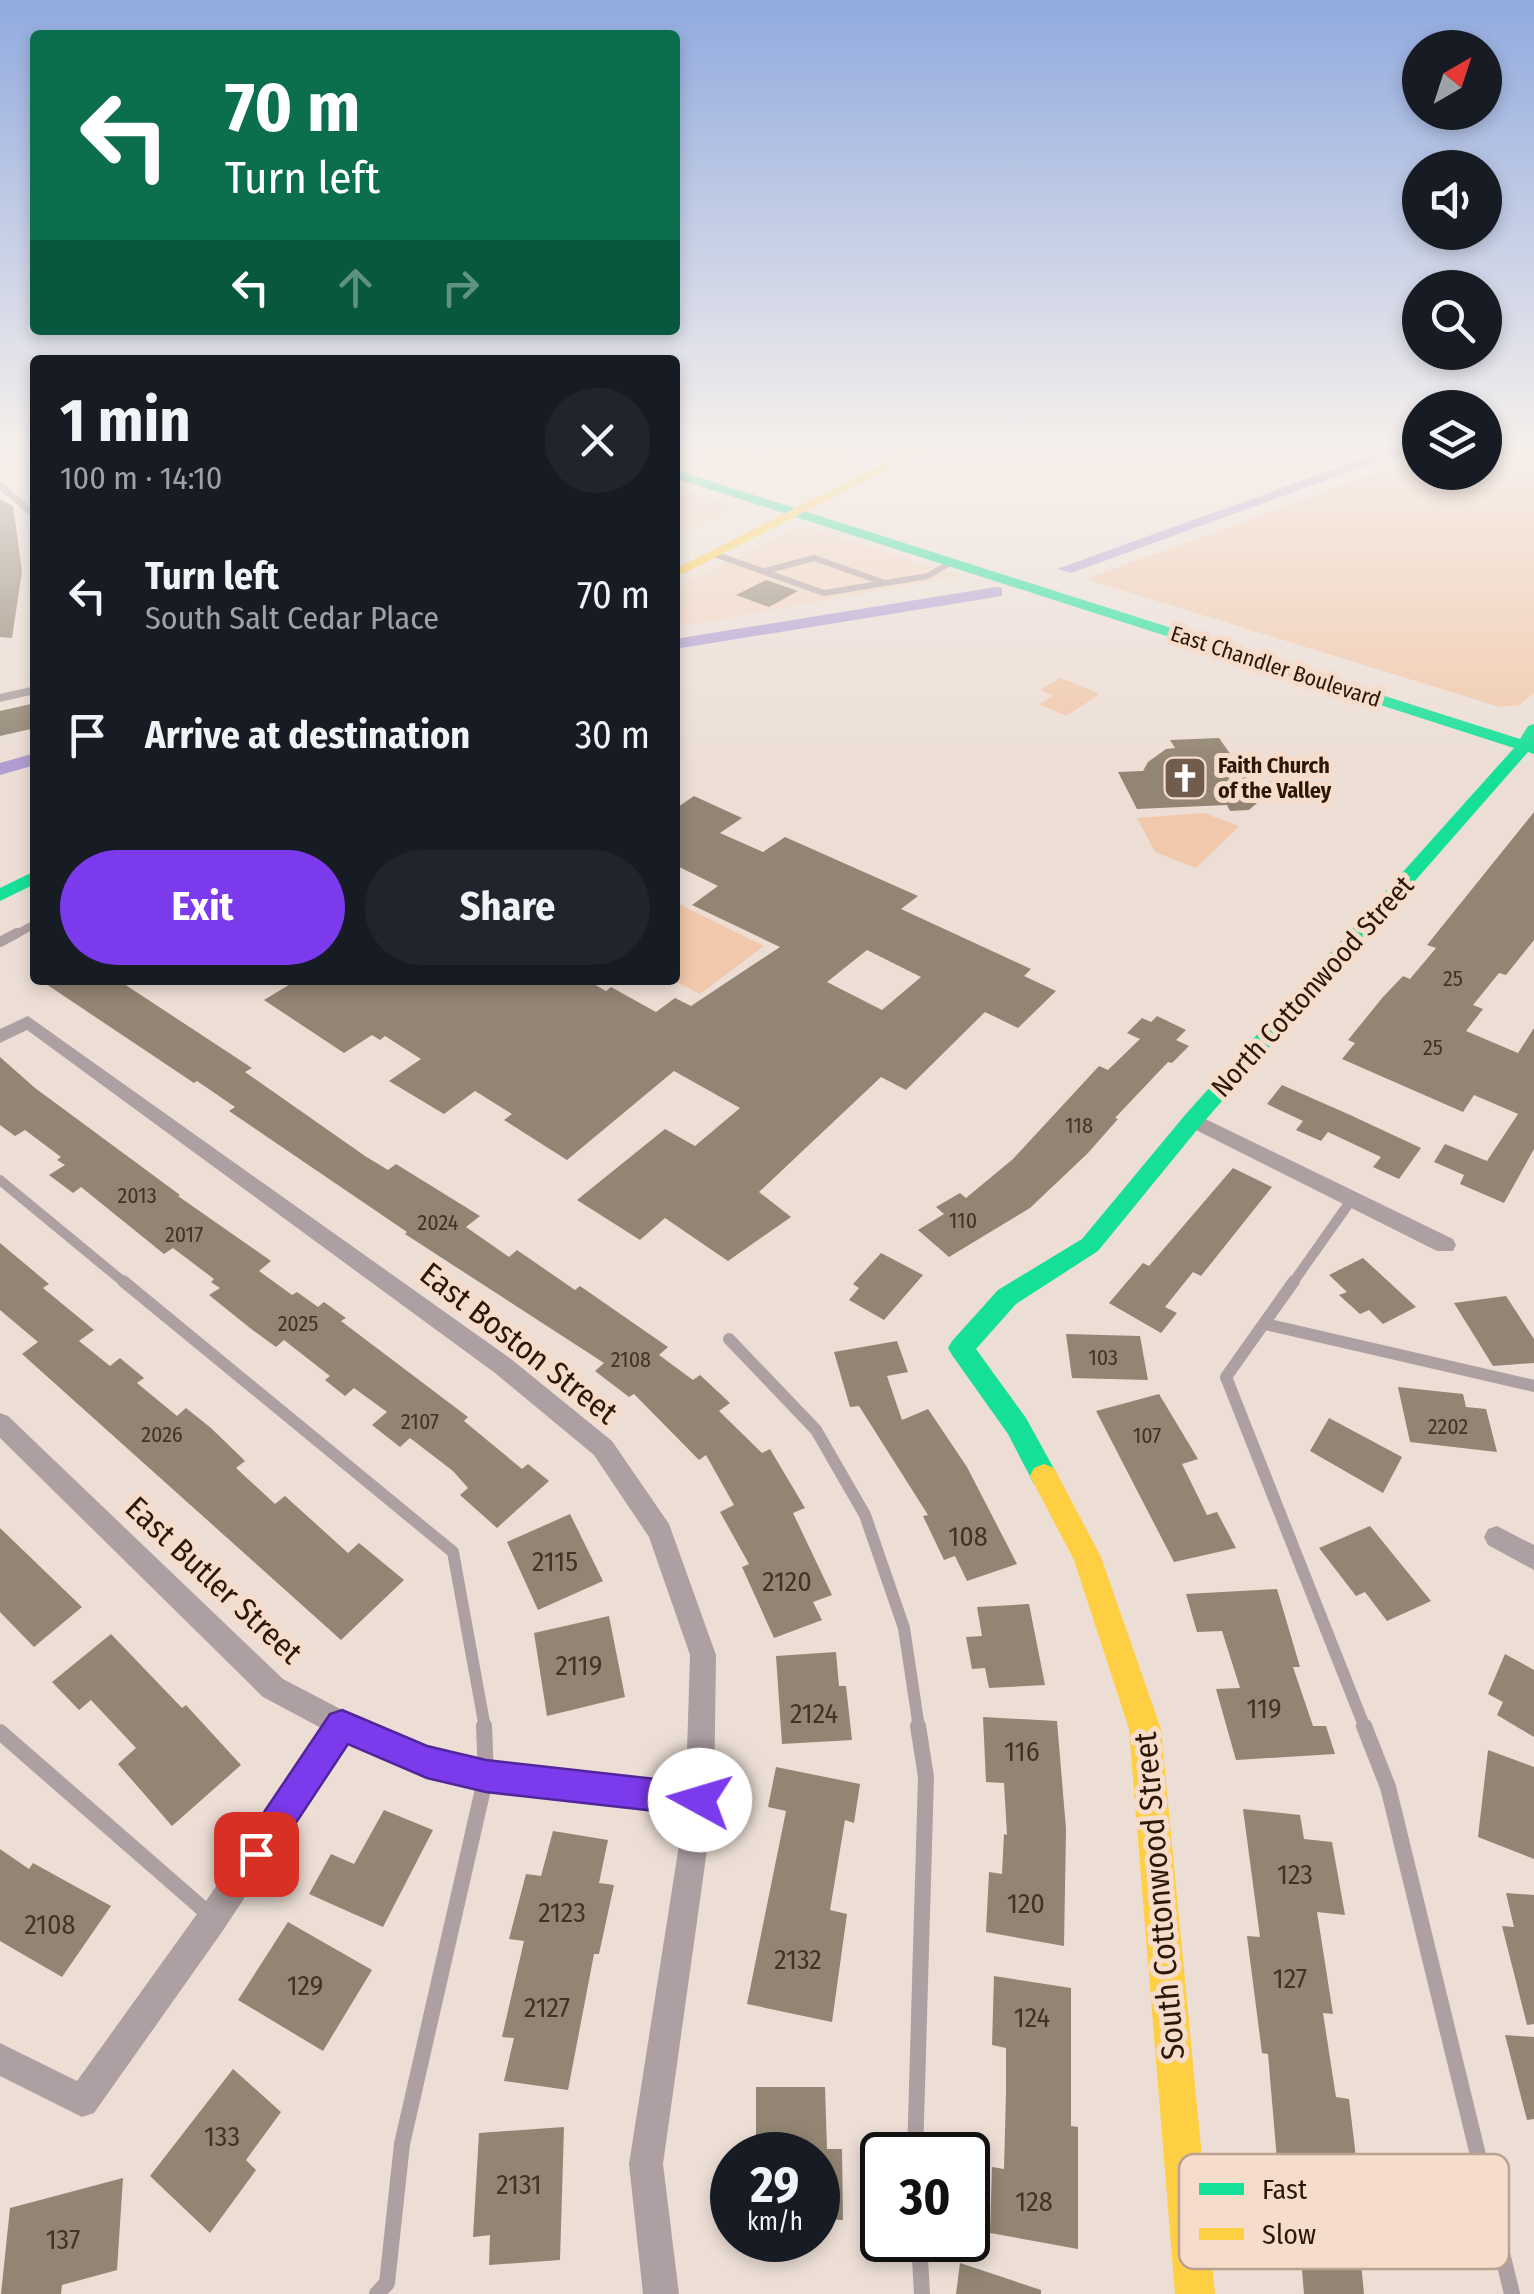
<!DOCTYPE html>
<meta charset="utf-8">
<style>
:root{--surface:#171b24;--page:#20242c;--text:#f1f3f6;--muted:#9ea1a6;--accent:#7c3aed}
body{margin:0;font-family:"Fira Sans Condensed",sans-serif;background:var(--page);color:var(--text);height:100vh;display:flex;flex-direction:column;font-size:38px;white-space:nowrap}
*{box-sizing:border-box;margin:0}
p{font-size:32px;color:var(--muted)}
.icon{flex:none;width:55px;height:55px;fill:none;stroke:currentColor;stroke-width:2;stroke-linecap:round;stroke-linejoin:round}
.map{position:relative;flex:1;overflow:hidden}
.sheet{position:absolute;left:30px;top:355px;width:650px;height:630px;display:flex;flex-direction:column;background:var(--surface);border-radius:10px;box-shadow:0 5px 15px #0003}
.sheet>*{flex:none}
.guide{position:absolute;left:30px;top:30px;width:650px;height:305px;border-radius:10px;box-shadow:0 5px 15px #0003;background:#0b6e4f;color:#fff;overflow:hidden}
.needle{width:65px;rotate:39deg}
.fabs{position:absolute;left:1402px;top:30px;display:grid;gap:20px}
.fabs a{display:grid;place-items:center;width:100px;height:100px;border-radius:50%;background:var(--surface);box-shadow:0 5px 15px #0003;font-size:50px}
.speed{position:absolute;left:710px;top:2132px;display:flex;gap:20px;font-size:50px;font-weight:700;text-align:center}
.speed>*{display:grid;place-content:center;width:130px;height:130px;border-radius:50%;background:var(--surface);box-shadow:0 5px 15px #0003;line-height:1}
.speed small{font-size:25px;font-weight:400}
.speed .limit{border:5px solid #111;border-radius:15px;background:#fff;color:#111}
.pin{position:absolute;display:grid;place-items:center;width:85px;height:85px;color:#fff;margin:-42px;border-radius:20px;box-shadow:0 5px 15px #0006}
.me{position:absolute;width:110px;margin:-55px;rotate:276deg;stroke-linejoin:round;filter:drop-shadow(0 0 8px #0008)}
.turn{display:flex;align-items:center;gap:35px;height:210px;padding:0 30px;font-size:45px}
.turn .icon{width:130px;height:130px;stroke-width:2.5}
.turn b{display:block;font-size:70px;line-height:85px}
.lanes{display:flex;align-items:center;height:95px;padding:0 30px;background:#0003;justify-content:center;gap:50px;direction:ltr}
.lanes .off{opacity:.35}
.round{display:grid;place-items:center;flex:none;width:105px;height:105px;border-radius:52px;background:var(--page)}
.head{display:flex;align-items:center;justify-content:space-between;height:170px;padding:0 30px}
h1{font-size:60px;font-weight:700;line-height:75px}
.button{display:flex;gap:20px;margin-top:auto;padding:20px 30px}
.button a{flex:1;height:115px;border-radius:60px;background:var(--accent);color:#fff;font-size:40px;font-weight:700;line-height:115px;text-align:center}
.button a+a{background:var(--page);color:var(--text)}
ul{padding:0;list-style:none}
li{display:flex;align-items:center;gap:30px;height:140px;padding:0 30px}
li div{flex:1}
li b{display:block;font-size:38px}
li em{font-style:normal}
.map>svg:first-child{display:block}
.built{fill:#f2d4c0}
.green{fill:#f1c8ab}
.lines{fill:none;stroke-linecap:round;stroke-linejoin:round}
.canal{fill:#b09cd1;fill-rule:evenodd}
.building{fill:#928573;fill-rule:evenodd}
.lane-far4{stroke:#ae9fa2;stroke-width:6}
.lane-far3{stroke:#ae9fa2;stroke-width:8}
.lane-far2{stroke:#ae9fa2;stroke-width:10}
.lane-far1{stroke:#ae9fa2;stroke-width:12}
.lane{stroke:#ae9fa2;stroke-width:16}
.street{fill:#ae9fa2;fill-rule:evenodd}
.fast{fill:#16e098;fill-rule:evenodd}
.slow{fill:#ffcf43;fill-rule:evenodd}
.route{fill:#7c3aed;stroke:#51269a;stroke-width:2.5}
.labels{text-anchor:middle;stroke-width:10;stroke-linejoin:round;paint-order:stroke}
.far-street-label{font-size:22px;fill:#2d1706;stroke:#f6dccb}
.far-poi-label{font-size:22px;font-weight:bold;fill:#2d1706;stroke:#f6dccb;text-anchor:start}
.number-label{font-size:22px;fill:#463221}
.street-label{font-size:28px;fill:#2d1706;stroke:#f6dccb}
.near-number-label{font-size:28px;fill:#463221}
.near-street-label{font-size:32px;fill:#2d1706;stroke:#f6dccb}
.key{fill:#f6dccb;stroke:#baa190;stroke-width:2.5}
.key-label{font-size:28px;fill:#2d1706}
</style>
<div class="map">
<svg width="1534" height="2294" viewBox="0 0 1534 2294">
<rect width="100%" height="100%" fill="#ecded5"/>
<g class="built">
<polygon points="675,447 857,447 791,480 778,481"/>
<polygon points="675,486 725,503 733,511 675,534"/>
<polygon points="795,529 817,530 962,576 675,627 675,589"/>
</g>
<g class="green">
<polygon points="1485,447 1534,447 1534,693 1519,705 1500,707 1086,579 1420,457 1420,472 1485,472"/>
<polygon points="1060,678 1061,678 1100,694 1066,716 1039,704 1052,696 1040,690"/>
<polygon points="1204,813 1239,826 1196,868 1155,852 1137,818"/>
<polygon points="679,904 764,946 700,994 673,980 675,905"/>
</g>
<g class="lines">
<g class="canal">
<polygon points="1396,447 1418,447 1071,573 1057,569"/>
<polygon points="996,587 1002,588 1002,596 675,649 675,639"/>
<polygon points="35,753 35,765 0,775 0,763"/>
</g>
</g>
<g class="building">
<polygon points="0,499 13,506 22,571 12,638 0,637"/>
<polygon points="766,580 798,591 769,607 736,595"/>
<polygon points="35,703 35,728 0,736 0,711"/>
<polygon points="1219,738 1251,783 1279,781 1257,803 1249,810 1230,811 1227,805 1137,809 1118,772 1143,771 1148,762 1166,749 1175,748 1170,740"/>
<path d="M694,796L742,818L720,833L763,852L785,837L918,896L901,909L1031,969L1024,976L1056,991L1018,1028L985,1012L906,1090L881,1077L759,1192L791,1217L728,1261L665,1218L640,1240L577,1200L665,1129L695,1146L740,1108L674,1071L567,1160L504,1120L512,1114L475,1091L444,1114L389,1081L421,1059L385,1036L380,1040L372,1035L344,1053L264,1000L297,980H587L606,991L611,987L656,1012L675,998L691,1006L780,947L692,905L718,886L675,865V809ZM867,950L921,977L882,1010L827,982Z"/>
<polygon points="1534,812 1534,940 1506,975 1499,973 1473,1005 1483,1009 1466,1031 1518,1053 1534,1028 1534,1149 1504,1203 1460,1184 1464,1175 1434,1162 1445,1144 1487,1161 1518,1114 1474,1095 1463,1112 1342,1059 1355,1043 1348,1040 1383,997 1403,976 1410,979 1436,948 1427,945"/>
<polygon points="40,980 118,980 252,1068 245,1072 365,1156 388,1170 396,1164 480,1216 466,1227 509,1257 517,1250 575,1290 580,1286 668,1347 659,1355 693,1380 700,1375 730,1403 719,1411 762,1453 770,1449 805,1508 793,1513 832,1595 813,1602 822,1620 774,1638 742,1567 749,1564 720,1512 734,1505 706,1455 699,1460 634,1394 629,1397 595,1371 604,1363 405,1234 407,1232 229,1111 235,1107 197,1081 194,1083"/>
<polygon points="1157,1016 1186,1030 1176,1040 1189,1046 1172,1063 1168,1062 1115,1118 1118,1119 1088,1153 1030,1208 949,1257 918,1230 944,1214 936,1207 960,1193 966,1198 1013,1159 1099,1066 1108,1070 1140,1039 1127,1033 1142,1018 1151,1022"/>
<polygon points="0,1057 35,1088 180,1195 178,1196 271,1261 259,1271 292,1295 297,1292 318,1307 324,1302 346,1318 341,1321 468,1417 464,1421 522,1469 528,1464 549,1481 497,1528 460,1495 468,1488 453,1471 410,1438 400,1447 372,1425 387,1412 354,1388 345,1396 325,1380 330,1376 284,1340 276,1347 250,1328 209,1295 220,1288 211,1282 214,1279 173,1248 164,1254 81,1187 73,1193 49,1175 65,1165 57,1160 61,1157 25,1130 15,1136 0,1125"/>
<polygon points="1282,1085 1348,1114 1421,1148 1399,1179 1373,1167 1381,1157 1328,1132 1321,1141 1296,1130 1303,1121 1267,1104"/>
<polygon points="1233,1168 1272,1187 1201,1276 1193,1272 1165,1307 1177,1313 1161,1333 1109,1303 1143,1263 1149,1266"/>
<polygon points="0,1243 49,1284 43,1288 94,1330 79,1341 110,1366 120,1358 144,1378 137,1383 177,1416 186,1408 211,1428 245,1461 236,1468 275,1504 285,1496 348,1553 359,1543 404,1580 341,1640 22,1354 38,1342 0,1310"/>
<polygon points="881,1253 923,1275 884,1320 849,1300 859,1288 853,1284"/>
<polygon points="1363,1258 1416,1307 1383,1324 1369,1310 1360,1314 1339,1295 1347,1292 1329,1275"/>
<polygon points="1506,1296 1534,1339 1534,1363 1493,1366 1454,1303"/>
<polygon points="1066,1334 1140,1336 1148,1380 1072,1378"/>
<polygon points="897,1341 908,1372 887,1376 902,1420 928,1409 967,1467 1017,1564 967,1581 955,1556 944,1560 923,1516 928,1515 859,1406 850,1407 834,1352"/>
<polygon points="1398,1387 1463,1394 1466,1407 1486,1409 1497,1452 1410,1442"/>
<polygon points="1159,1394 1198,1459 1182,1464 1207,1515 1217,1512 1236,1548 1174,1562 1096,1411"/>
<polygon points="1329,1418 1402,1457 1383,1493 1310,1451"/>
<polygon points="570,1514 603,1581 538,1610 507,1542"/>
<polygon points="1370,1526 1431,1601 1387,1621 1365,1592 1356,1596 1319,1548"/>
<polygon points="0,1528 82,1607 34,1647 0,1612"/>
<polygon points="1277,1589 1300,1667 1293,1667 1313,1726 1326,1726 1335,1754 1236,1760 1216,1689 1240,1688 1222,1631 1197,1632 1186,1594"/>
<polygon points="1029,1604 1045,1685 989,1688 985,1668 972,1669 966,1637 982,1636 977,1607"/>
<polygon points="609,1616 625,1697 547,1716 534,1633"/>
<polygon points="111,1634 182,1708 186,1705 241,1765 172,1826 118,1764 136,1748 91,1700 79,1710 52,1682"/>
<polygon points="836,1652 839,1686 846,1686 852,1740 782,1744 776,1656"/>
<polygon points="1505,1654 1534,1670 1534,1737 1497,1715 1503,1702 1488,1694"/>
<polygon points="983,1717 1057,1721 1066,1829 1064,1946 986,1932 989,1872 1002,1874 1004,1834 1007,1835 1004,1783 986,1782"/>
<polygon points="1488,1750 1534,1767 1534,1859 1478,1837"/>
<polygon points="776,1767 860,1784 854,1823 845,1820 830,1910 847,1914 832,2022 747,2004 786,1811 768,1807"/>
<polygon points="1243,1809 1300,1815 1304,1839 1332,1842 1345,1915 1317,1912 1333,2014 1323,2013 1336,2097 1349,2099 1365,2233 1358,2232 1364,2294 1304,2294 1298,2222 1282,2219 1268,2054 1262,2053 1247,1936 1260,1937"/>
<polygon points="384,1810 433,1830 383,1927 309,1894 331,1854 354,1864"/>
<polygon points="553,1831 608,1840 599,1883 614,1885 599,1954 594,1954 568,2090 504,2081 514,2038 502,2037 524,1941 509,1939 526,1874 541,1876"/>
<polygon points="0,1849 29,1869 33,1863 111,1906 62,1977 0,1941"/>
<polygon points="1506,1893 1534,1895 1534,2024 1527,2025 1502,1926 1514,1927"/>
<polygon points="288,1922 372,1970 323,2051 238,2000"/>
<polygon points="994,1976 1071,1988 1071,2126 1078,2127 1078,2249 990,2233 992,2167 1004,2169 1006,2092 1006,2048 992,2045"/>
<polygon points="1505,2035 1534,2037 1534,2119 1527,2120"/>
<polygon points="233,2069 281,2112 246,2160 256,2170 210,2233 150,2176"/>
<polygon points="756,2087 825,2087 827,2149 842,2149 843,2220 818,2219 818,2155 756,2155"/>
<polygon points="564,2127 560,2260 489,2265 490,2235 473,2237 479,2133"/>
<polygon points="123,2178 117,2270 62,2285 61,2294 1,2294 10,2208"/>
<polygon points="960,2263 1041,2290 1041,2294 956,2294"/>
</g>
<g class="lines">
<g class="lane-far4">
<polyline points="714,554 824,593 928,576 950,563"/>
<polyline points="765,571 814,558 882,582"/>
</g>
<polyline class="lane-far3" points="13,936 35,924"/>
<g class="lane-far2">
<polyline points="0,942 17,933"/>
<polyline points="0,1180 126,1284"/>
<polyline points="1292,1284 1352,1199"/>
</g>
<g class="lane-far1">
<polyline points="123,1281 453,1552 485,1728"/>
<polyline points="1294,1281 1226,1377 1365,1728"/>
<polyline points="1265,1324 1534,1386"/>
<polyline points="729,1339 816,1430 865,1515 904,1628 919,1728"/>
</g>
<g class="lane">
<polyline points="1364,1726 1388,1787 1512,2294"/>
<polyline points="0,1732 210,1915"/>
<polyline points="915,2155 926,1777 918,1726"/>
<polyline points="919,2240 922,2294"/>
<polyline points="377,2294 387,2283 402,2144 486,1776 484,1726"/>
</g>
<g class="street">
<polygon points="0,481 35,511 35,520 0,490"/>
<polygon points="35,686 35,694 0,702 0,694"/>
<polygon points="28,1016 511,1359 612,1441 669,1524 716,1655 714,1800 663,2164 679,2294 643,2294 629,2164 684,1813 486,1790 427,1776 347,1741 224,1929 94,2113 82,2117 0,2076 0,2043 77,2081 202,1907 323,1729 263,1697 0,1438 0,1413 8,1416 283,1679 352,1715 428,1748 486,1762 686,1784 690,1655 649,1537 594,1455 495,1373 27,1030 0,1043 0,1029"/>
<polygon points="1193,1113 1453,1239 1456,1245 1453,1251 1437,1251 1186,1125 1183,1120"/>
<polygon points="1497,1526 1534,1545 1534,1570 1488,1545 1484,1537 1488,1529"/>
</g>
<g class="fast">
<polygon points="675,470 1520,739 1528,726 1534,724 1534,754 1528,752 1201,1125 1098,1251 1016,1304 976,1349 1026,1418 1058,1476 1054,1484 1044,1488 1034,1484 1008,1434 952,1355 948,1348 952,1341 998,1290 1082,1239 1185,1115 1514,748 675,478"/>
<polygon points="35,871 35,884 0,901 0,888"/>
</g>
<g class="slow">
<polygon points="916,447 932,447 675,578 675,569"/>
<polygon points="1044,1464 1054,1468 1101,1557 1161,1729 1215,2294 1175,2294 1129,1729 1074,1560 1030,1476 1034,1468"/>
</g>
</g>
<linearGradient id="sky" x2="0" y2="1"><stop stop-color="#91aadf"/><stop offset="0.58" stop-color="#f6f0ec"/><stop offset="1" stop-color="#f6f0ec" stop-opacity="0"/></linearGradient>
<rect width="1534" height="768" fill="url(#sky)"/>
<polygon class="route" points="342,1710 427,1746 486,1760 700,1784 712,1788 716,1800 712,1812 700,1816 486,1792 427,1778 348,1744 268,1865 256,1870 244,1865 239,1854 244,1842 330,1714"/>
<defs>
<symbol id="church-square" viewBox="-11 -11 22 22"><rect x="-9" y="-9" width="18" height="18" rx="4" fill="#705d4e" stroke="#f6dccb"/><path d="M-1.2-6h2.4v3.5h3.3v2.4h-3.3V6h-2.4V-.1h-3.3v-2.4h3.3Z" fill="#fff"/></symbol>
</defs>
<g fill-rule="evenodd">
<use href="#church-square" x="1160" y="753" width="50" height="50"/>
</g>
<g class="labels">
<g class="far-street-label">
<text transform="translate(1276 666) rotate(18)" y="8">East Chandler Boulevard</text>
</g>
<g class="far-poi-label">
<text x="1218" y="773">Faith Church<tspan x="1218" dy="25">of the Valley</tspan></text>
</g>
<g class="number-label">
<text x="1453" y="986">25</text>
<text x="1433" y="1055">25</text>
<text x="1079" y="1133">118</text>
<text x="137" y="1203">2013</text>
<text x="963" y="1228">110</text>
<text x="438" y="1230">2024</text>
<text x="184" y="1242">2017</text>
<text x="298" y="1331">2025</text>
<text x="1103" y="1365">103</text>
<text x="631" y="1367">2108</text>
<text x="420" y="1429">2107</text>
<text x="1448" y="1434">2202</text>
<text x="162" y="1442">2026</text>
<text x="1147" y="1443">107</text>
</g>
<g class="street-label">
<text transform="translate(1312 986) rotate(-48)" y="10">North Cottonwood Street</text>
</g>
<g class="near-number-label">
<text x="968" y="1546">108</text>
<text x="555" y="1571">2115</text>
<text x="787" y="1591">2120</text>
<text x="579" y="1675">2119</text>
<text x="1264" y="1718">119</text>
<text x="814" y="1723">2124</text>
<text x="1022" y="1761">116</text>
<text x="1295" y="1884">123</text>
<text x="1026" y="1913">120</text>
<text x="562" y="1922">2123</text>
<text x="50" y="1934">2108</text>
<text x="798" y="1969">2132</text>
<text x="1290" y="1988">127</text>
<text x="305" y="1995">129</text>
<text x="547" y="2017">2127</text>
<text x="1032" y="2027">124</text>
<text x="222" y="2146">133</text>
<text x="519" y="2194">2131</text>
<text x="1034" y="2211">128</text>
<text x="63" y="2249">137</text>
</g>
<g class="near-street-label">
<text transform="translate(519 1343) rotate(38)" y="11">East Boston Street</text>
<text transform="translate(214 1580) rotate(43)" y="11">East Butler Street</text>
<text transform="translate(1159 1896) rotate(-95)" y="11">South Cottonwood Street</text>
</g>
</g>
<rect x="1179" y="2154" width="330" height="115" rx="15" class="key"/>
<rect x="1199" y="2183" width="45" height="12" fill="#16e098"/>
<rect x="1199" y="2228" width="45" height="12" fill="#ffcf43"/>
<g class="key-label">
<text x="1262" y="2199">Fast</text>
<text x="1262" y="2244">Slow</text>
</g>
</svg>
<div class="fabs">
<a><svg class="needle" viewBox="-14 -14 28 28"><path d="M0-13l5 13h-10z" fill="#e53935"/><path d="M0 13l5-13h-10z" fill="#9ea1a6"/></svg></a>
<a><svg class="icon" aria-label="sound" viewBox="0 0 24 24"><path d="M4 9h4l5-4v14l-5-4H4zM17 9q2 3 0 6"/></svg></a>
<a><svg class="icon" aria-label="search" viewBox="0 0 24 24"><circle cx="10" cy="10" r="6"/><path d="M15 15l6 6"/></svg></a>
<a><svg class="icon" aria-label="layers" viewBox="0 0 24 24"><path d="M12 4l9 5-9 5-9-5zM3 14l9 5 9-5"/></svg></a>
</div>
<div class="speed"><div>29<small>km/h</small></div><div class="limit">30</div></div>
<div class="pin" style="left:256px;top:1854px;background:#d93025"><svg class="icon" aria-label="arrive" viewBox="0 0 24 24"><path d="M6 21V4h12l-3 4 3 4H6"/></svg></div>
<svg class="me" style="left:700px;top:1800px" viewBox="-20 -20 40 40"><circle r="19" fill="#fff"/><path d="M0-13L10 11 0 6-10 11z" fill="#7c3aed"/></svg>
<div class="guide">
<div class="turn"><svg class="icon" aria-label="left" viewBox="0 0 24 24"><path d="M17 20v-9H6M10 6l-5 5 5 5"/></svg><div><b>70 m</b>Turn left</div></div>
<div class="lanes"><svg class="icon" aria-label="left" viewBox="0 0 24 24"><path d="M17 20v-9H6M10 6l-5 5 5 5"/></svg><svg class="icon off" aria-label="ahead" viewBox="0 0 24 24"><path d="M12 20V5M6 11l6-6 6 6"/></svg><svg class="icon off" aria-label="right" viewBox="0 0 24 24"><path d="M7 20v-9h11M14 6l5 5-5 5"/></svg></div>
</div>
<section class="sheet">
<div class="head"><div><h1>1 min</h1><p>100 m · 14:10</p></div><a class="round"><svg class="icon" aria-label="close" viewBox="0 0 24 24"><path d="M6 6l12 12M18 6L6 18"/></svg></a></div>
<ul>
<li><svg class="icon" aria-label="left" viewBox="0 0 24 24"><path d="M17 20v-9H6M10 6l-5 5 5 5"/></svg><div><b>Turn left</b><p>South Salt Cedar Place</p></div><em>70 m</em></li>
<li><svg class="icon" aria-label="arrive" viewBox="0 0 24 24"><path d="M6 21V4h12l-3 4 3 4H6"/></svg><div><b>Arrive at destination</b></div><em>30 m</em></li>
</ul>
<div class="button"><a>Exit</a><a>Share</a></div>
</section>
</div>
